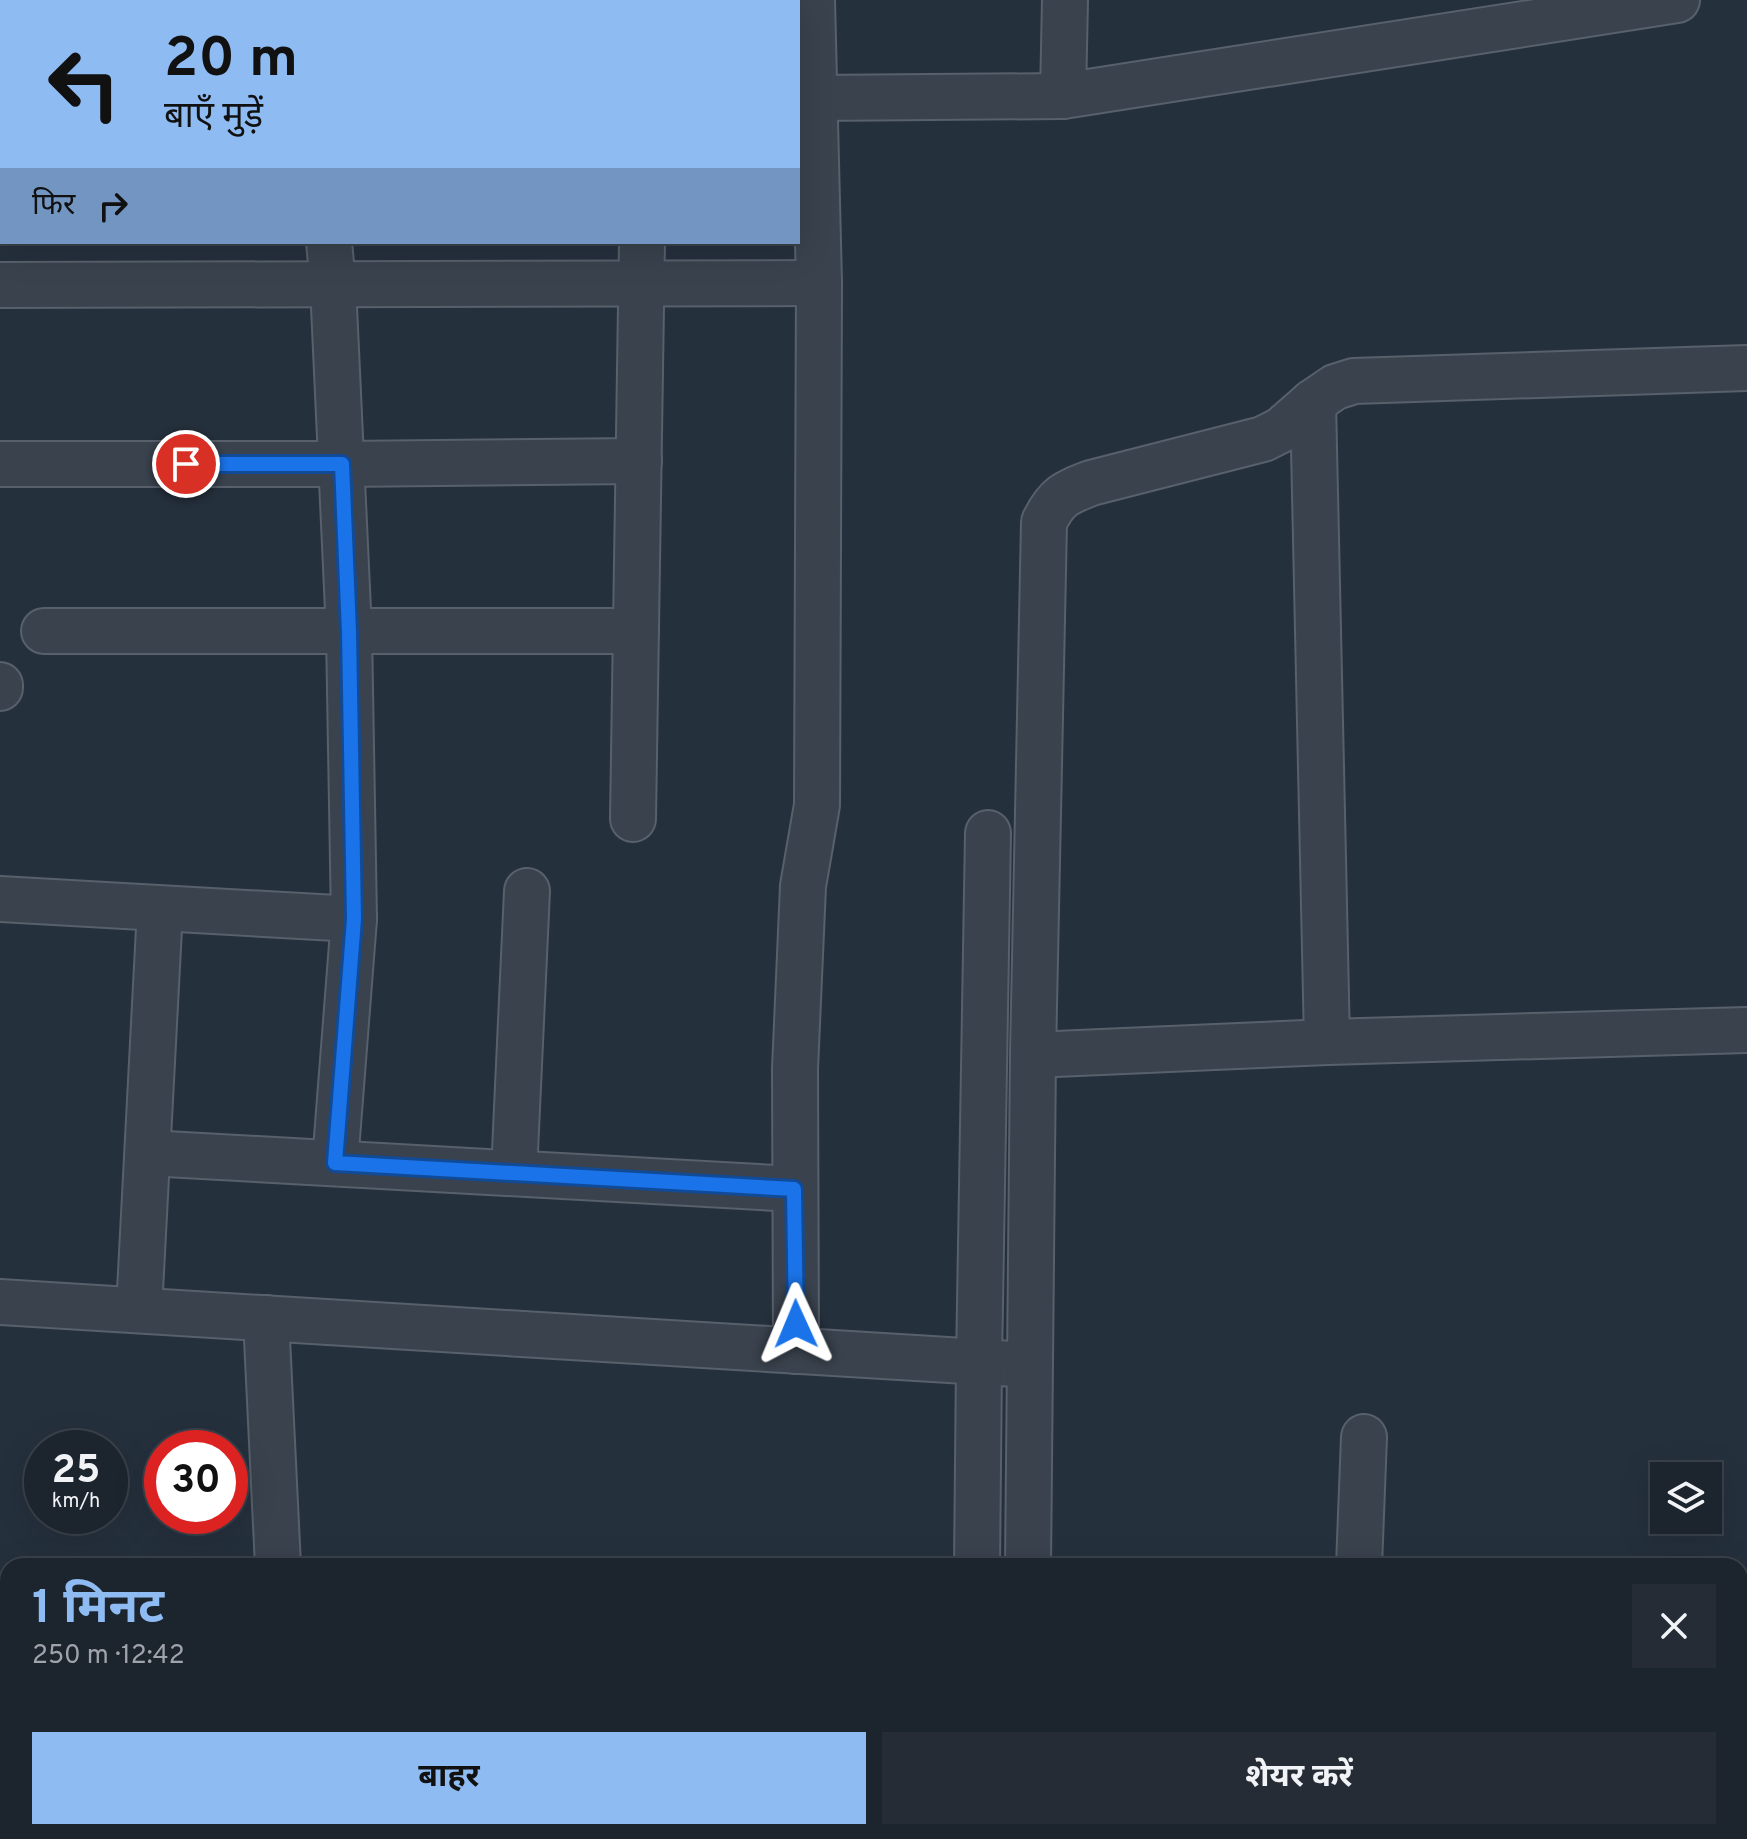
<!DOCTYPE html>
<html lang="hi">
<meta charset="utf-8">
<style>
:root{--surface:#1c242e;--page:#252c36;--text:#f1f3f6;--muted:#a0a4aa;--line:#3a414a;--accent:#8fbbf3}
body{margin:0;font-family:Overpass,"Noto Sans Devanagari",sans-serif;background:var(--page);color:var(--text);height:100vh;display:flex;flex-direction:column;font-size:30px;white-space:nowrap}
*{box-sizing:border-box;margin:0}
p{font-size:26px;color:var(--muted)}
.icon{flex:none;width:44px;height:44px;fill:none;stroke:currentColor;stroke-width:2;stroke-linecap:round;stroke-linejoin:round}
.map{position:relative;flex:1;overflow:hidden}
.sheet{position:absolute;left:0px;top:1558px;width:1748px;height:282px;display:flex;flex-direction:column;background:var(--surface);border-radius:24px 24px 0 0;box-shadow:0 8px 32px #0002,0 0 0 2px var(--line)}
.sheet>*{flex:none}
.guide{position:absolute;left:0px;top:0px;width:800px;height:244px;box-shadow:0 8px 32px #0002,0 0 0 2px var(--line);background:#8fbbf3;color:#111;overflow:hidden}
.buttons{position:absolute;left:1650px;top:1462px;display:grid;gap:16px}
.buttons a{display:grid;place-items:center;width:72px;height:72px;border-radius:0px;background:var(--surface);box-shadow:0 8px 32px #0002,0 0 0 2px var(--line);font-size:40px}
.speed{position:absolute;left:24px;top:1430px;display:flex;gap:16px;font-size:40px;font-weight:700;text-align:center}
.speed>*{display:grid;place-content:center;width:104px;height:104px;border-radius:50%;background:var(--surface);box-shadow:0 8px 32px #0002,0 0 0 2px var(--line);line-height:1}
.speed small{font-size:20px;font-weight:400}
.speed .limit{border:12px solid #d22;background:#fff;color:#111}
.pin{position:absolute;display:grid;place-items:center;width:68px;height:68px;color:#fff;margin:-34px;border:4px solid #fff;border-radius:50%;box-shadow:0 2px 8px #0007}
.me{position:absolute;width:88px;margin:-44px;rotate:359deg;stroke-linejoin:round;filter:drop-shadow(0 0 6px #0008)}
.turn{display:flex;align-items:center;gap:28px;height:168px;padding:0 32px;font-size:36px}
.turn .icon{width:104px;height:104px;stroke-width:2.5}
.turn b{display:block;font-size:56px;line-height:68px}
.then{display:flex;align-items:center;height:76px;padding:0 32px;background:#0003;gap:16px;font-size:30px}
.round{display:grid;place-items:center;flex:none;width:84px;height:84px;border-radius:0px;background:var(--page)}
.overview{display:flex;align-items:center;justify-content:space-between;height:136px;padding:0 32px}
h1{font-size:48px;font-weight:700;line-height:60px;color:var(--accent)}
.action{display:flex;gap:16px;margin-top:auto;padding:16px 32px}
.action a{flex:1;height:92px;border-radius:0px;background:var(--accent);color:#111;font-size:32px;font-weight:700;line-height:92px;text-align:center}
.action a+a{background:var(--page);color:var(--text)}
.map>svg:first-child{display:block}
.lines{fill:none;stroke-linecap:round;stroke-linejoin:round}
.minor-casing{stroke:#57606b;stroke-width:48}
.minor{stroke:#39424d;stroke-width:44}
.route-casing{stroke:#114b97;stroke-width:20}
.route{stroke:#1a73e8;stroke-width:14}
</style>
<div class="map">
<svg width="1747" height="1839" viewBox="0 0 1747 1839">
<rect width="100%" height="100%" fill="#25303d"/>
<g class="lines">
<defs>
<g id="minor">
<polyline points="308,0 308,2"/>
<polyline points="0,77 2,77"/>
<polyline points="1063,96 1065,0"/>
<polyline points="815,98 1063,96 1677,0"/>
<polyline points="0,285 819,283"/>
<polyline points="1313,402 1327,1042"/>
<polyline points="0,464 342,464 639,461"/>
<polyline points="44,631 636,631"/>
<polyline points="0,688 0,685"/>
<polyline points="633,819 642,242"/>
<polyline points="0,899 354,919 349,632 333,285 329,242"/>
<polyline points="1033,1055 1327,1042 1747,1030"/>
<polyline points="148,1153 794,1189"/>
<polyline points="335,1163 354,919"/>
<polyline points="514,1173 527,891"/>
<polyline points="0,1302 1029,1365"/>
<polyline points="139,1310 160,909"/>
<polyline points="266,1318 278,1566"/>
<polyline points="796,1351 795,1069 803,886 817,805 819,283 812,0"/>
<polyline points="977,1566 979,1363 988,833"/>
<path d="M1028,1566L1033,1055L1044,522C1057,496 1065,493 1091,483L1263,439L1281,430L1313,402L1335,387L1354,381L1747,368"/>
<polyline points="1359,1566 1364,1437"/>
<polyline points="1740,1704 1747,1704"/>
<polyline points="1740,1772 1747,1772"/>
<polyline points="286,1832 286,1839"/>
<polyline points="499,1839 499,1832"/>
<polyline points="746,1839 747,1832"/>
<polyline points="971,1839 971,1832"/>
<polyline points="1026,1839 1026,1832"/>
</g>
</defs>
<use href="#minor" class="minor-casing"/>
<use href="#minor" class="minor"/>
</g>
<g class="lines">
<defs>
<polyline id="route" points="186,464 342,464 349,632 354,919 335,1163 794,1189 796,1324"/>
</defs>
<use href="#route" class="route-casing"/>
<use href="#route" class="route"/>
</g>
</svg>
<div class="buttons">
<a><svg class="icon" aria-label="layers" viewBox="0 0 24 24"><path d="M12 4l9 5-9 5-9-5zM3 14l9 5 9-5"/></svg></a>
</div>
<div class="speed"><div>25<small>km/h</small></div><div class="limit">30</div></div>
<div class="pin" style="left:186px;top:464px;background:#d93025"><svg class="icon" aria-label="arrive" viewBox="0 0 24 24"><path d="M6 21V4h12l-3 4 3 4H6"/></svg></div>
<svg class="me" style="left:796px;top:1324px" viewBox="-20 -20 40 40"><path d="M0-17L14 15 0 8-14 15z" fill="#1a73e8" stroke="#fff" stroke-width="4"/></svg>
<div class="guide">
<div class="turn"><svg class="icon" aria-label="left" viewBox="0 0 24 24"><path d="M17 20v-9H6M10 6l-5 5 5 5"/></svg><div><b>20 m</b>बाएँ मुड़ें</div></div>
<div class="then">फिर<svg class="icon" aria-label="right" viewBox="0 0 24 24"><path d="M7 20v-9h11M14 6l5 5-5 5"/></svg></div>
</div>
<section class="sheet">
<div class="overview"><div><h1>1 मिनट</h1><p>250 m · 12:42</p></div><a class="round"><svg class="icon" aria-label="close" viewBox="0 0 24 24"><path d="M6 6l12 12M18 6L6 18"/></svg></a></div>
<div class="action"><a>बाहर</a><a>शेयर करें</a></div>
</section>
</div>
